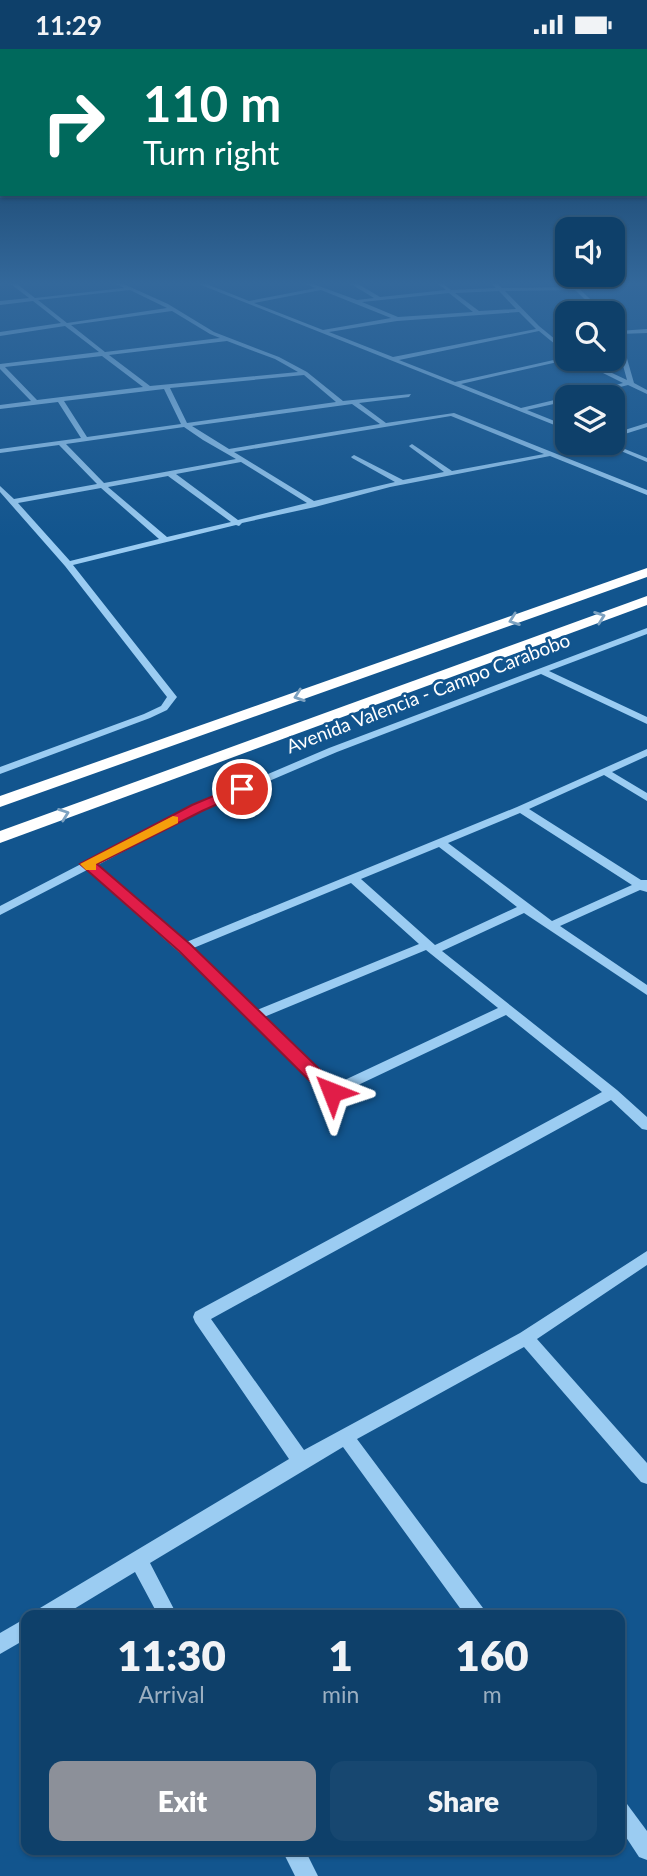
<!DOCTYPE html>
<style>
:root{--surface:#0e406a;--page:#174770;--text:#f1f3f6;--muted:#9bafc1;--line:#2e597e;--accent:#8c9099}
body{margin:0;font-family:Lato,sans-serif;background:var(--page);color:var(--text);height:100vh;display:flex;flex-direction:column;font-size:26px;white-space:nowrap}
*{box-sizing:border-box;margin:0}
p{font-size:23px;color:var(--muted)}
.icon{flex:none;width:38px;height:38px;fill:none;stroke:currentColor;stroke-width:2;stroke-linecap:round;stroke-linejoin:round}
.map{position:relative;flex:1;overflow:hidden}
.drawer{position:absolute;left:21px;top:1561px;width:604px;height:245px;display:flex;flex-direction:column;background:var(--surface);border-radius:14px;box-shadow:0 2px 5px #0004,0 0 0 2px var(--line)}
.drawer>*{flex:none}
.guide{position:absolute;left:0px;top:0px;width:648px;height:147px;box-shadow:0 2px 5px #0004,0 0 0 2px var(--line);background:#00695c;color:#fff;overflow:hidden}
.fabs{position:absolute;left:555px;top:168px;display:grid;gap:14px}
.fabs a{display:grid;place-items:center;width:70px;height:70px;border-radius:14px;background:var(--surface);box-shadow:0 2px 5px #0004,0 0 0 2px var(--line);font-size:35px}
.pin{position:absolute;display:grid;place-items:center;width:60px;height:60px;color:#fff;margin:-30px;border:4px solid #fff;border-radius:50%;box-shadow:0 2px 7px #0007}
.me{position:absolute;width:77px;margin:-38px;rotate:315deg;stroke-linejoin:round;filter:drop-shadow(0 0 5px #0008)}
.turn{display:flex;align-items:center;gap:24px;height:147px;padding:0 28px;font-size:32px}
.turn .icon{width:91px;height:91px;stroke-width:2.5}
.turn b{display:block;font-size:49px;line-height:60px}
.eta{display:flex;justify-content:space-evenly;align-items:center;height:119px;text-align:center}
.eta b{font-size:42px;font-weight:800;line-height:49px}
.button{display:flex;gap:14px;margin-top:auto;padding:14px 28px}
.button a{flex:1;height:80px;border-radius:14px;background:var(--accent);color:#fff;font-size:28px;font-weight:800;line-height:80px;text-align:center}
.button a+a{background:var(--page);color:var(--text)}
.status{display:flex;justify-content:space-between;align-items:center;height:49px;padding:0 35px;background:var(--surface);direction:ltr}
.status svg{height:19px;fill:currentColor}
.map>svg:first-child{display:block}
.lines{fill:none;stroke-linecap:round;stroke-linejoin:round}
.minor{fill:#9bccf2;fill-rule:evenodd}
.highway{fill:#fff;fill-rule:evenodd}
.oneway{stroke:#7da2c1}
.route{fill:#e11d48;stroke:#92132f;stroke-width:2}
.slow{fill:#f59e0b}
.labels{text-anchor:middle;stroke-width:5;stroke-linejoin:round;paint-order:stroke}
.street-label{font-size:19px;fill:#fff;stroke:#12558e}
</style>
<div class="status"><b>11:29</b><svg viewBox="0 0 49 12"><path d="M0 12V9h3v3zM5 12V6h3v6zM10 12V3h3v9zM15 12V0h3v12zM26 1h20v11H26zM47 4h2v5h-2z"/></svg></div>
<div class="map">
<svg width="647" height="1827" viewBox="0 0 647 1827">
<rect width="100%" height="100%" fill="#12558e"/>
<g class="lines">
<g class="minor">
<path d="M7,232H13L35,249L124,239L110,232H117L168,255L214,283L279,308L307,323L343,352L411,345L409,348L359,354L386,374L454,364L647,441V446L550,407L390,438L315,458L242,474L239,477L236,476L73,516L177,648L167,661L150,669L0,725V718L144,665L161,657L167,648L65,517L0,443V437L14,450L97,435L59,396L0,404V400L81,389L58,353L0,360V356L31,352L0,320V315L99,303L65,277L0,287V283L61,274L33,252L0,256V252L29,249ZM130,241L167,259L67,274L38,251ZM172,262L210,285L220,289L105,303L71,276ZM227,292L275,310L298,323L150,337L109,306ZM102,307L143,338L37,351L5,318ZM304,326L336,353L187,374L170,339ZM164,340L181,375L87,388L64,352ZM352,355L380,375L229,400L192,377ZM451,367L544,405L452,422L412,395L409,397L410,398L444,423L403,431L354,406L351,408L352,409L395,433L314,452L234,403ZM184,378L203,391L236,410L104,434L66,395ZM241,413L307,454L238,471L176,425ZM168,427L231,473L167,488L108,438ZM101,439L159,490L70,512L18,454Z"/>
<path d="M191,232H199L249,252L316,239L297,232H305L357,251L374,249L346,232H353L380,248L446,241L434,232H440L451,241L496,239L488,232H494L502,239L572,238L569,235L572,233L605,264H599L575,241L505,242L539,277L567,300V305L539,282L399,311L455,333L567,308L571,310L461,335L521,359L567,348H568L567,352L527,361L567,377V381ZM321,241L391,269L323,281L254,254ZM499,242L516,260L479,262L455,244ZM449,244L473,263L398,268L362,253ZM519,263L536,280L393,308L329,283L397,272Z"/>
<polygon points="612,276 618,282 647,280 647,284 620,285 634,334 647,341 647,345 628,336 581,348 571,348 623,334 575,310 582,310 627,331"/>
<polygon points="647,374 647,378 612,389 612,385"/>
<polygon points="602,394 610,394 647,409 647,413"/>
<path d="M647,579V585L549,622L647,668V675L541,625L337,703L201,761L96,817L184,894L517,758L647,700V707L612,723L647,744V752L604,726L529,760L641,831H647V843L640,841L560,877L647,936V946L524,864L442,902L617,1041L647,1068V1081L642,1080L611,1051L211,1270L304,1401L520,1284L647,1202V1216L537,1290L647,1414V1435L641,1433L524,1298L357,1390L483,1559L485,1566H465L343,1398L150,1514L177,1566H158L135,1523L64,1566H38L40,1559L289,1410L195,1273L193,1268L195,1263L602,1043L506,966L337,1046H327L208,929L87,821L0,866V857L193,757L329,699ZM520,764L632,836L552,872L448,794ZM439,798L517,858L435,896L361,830ZM351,834L419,895L257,961L191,900ZM426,901L498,959L334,1036L264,968Z"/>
<polygon points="26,1569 26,1590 0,1605 0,1584"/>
<polygon points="620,1751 627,1755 647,1782 647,1811 639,1808 620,1779"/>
<polygon points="282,1801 305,1801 318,1827 295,1827"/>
</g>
<g class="highway">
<polygon points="647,519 647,528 0,758 0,747"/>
<polygon points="647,547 647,556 0,794 0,782"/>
</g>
</g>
<defs><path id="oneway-chevron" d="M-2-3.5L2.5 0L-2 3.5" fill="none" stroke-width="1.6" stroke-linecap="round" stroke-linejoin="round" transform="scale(1.75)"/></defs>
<g class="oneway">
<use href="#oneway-chevron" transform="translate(600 568) rotate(-20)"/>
<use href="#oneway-chevron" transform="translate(514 571) rotate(160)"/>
<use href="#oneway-chevron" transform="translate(299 647) rotate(161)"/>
<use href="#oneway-chevron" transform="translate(64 765) rotate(-20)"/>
</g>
<linearGradient id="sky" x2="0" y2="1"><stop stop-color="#0a2f4e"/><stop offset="0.48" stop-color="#33689b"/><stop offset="1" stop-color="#33689b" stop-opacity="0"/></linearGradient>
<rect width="647" height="488" fill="url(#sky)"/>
<polygon class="route" points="242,735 247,737 247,742 202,762 97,815 190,895 339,1039 341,1043 339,1048 326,1048 179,902 80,815 192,756"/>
<polygon class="slow" points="173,767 178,768 178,774 96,815 96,821 86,821 80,815"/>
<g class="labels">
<g class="street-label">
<text transform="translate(428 644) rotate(-21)" y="7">Avenida Valencia - Campo Carabobo</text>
</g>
</g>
</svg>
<div class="fabs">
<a><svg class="icon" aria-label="sound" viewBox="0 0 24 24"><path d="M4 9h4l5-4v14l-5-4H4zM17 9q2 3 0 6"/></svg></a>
<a><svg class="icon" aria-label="search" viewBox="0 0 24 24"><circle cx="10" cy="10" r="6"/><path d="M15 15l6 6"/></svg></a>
<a><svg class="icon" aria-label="layers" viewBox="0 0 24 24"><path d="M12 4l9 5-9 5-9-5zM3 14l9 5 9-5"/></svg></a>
</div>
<div class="pin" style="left:242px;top:740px;background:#d93025"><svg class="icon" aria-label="arrive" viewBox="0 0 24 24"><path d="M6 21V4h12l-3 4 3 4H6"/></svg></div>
<svg class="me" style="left:332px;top:1043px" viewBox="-20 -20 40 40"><path d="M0-17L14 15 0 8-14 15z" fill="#e11d48" stroke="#fff" stroke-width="4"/></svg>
<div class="guide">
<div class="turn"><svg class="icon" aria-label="right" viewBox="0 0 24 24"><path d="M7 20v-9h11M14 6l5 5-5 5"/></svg><div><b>110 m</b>Turn right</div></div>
</div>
<section class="drawer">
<div class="eta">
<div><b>11:30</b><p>Arrival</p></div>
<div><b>1</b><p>min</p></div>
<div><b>160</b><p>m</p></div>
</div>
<div class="button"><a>Exit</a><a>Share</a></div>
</section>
</div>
